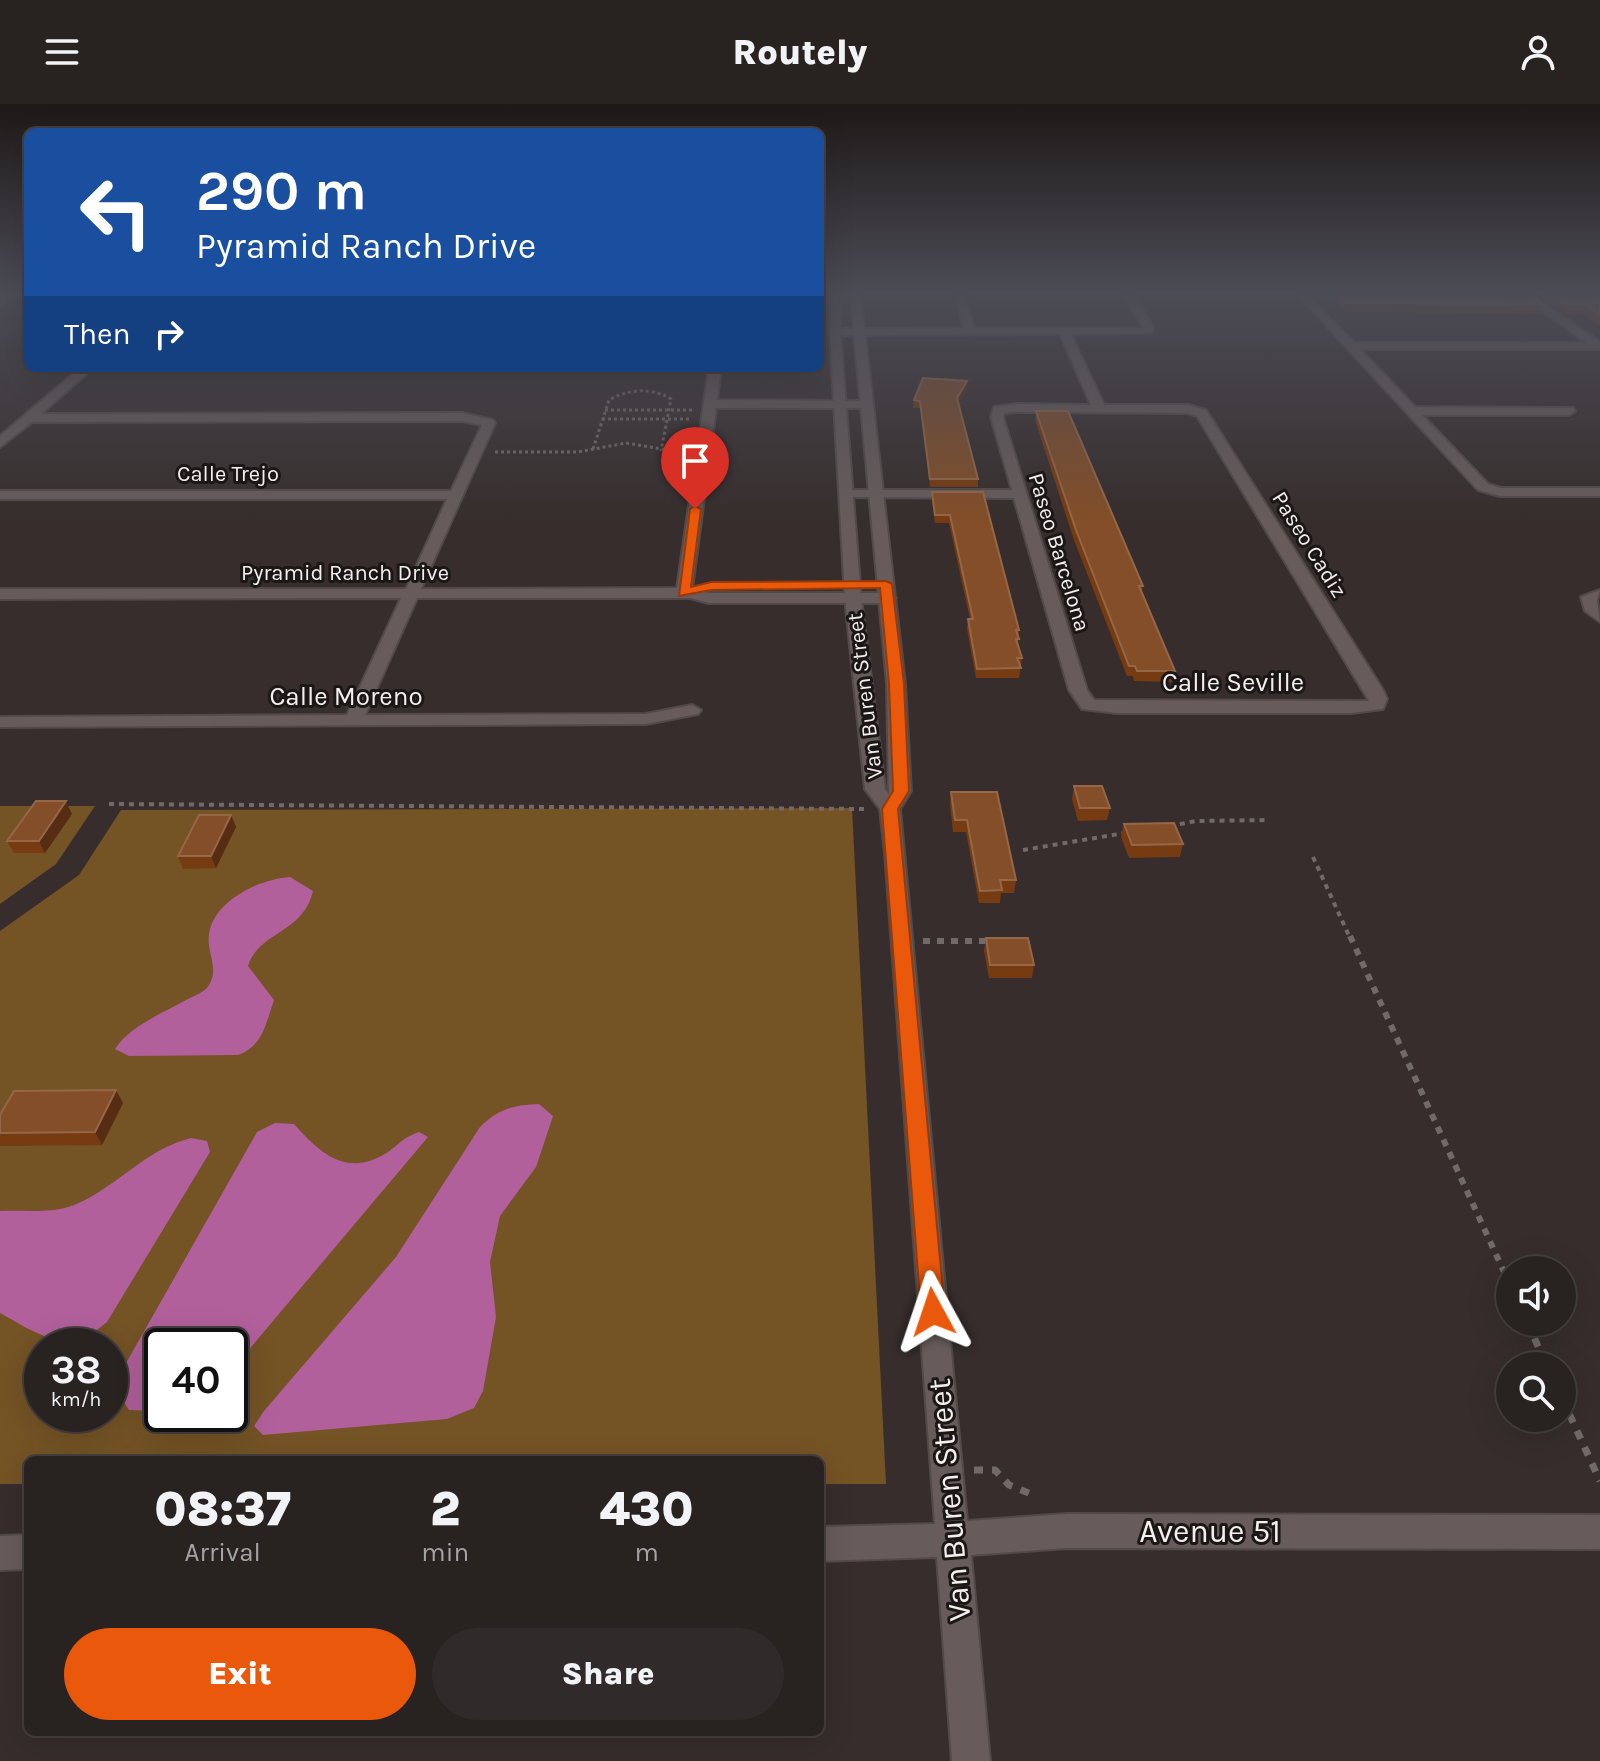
<!DOCTYPE html>
<style>
:root{--surface:#282221;--page:#302a2a;--text:#f1f3f6;--muted:#a5a4a5;--line:#443f3f;--accent:#ea580c}
body{margin:0;font-family:Karla,sans-serif;background:var(--page);color:var(--text);height:100vh;display:flex;flex-direction:column;font-size:30px;white-space:nowrap}
*{box-sizing:border-box;margin:0}
p{font-size:26px;color:var(--muted)}
.icon{flex:none;width:44px;height:44px;fill:none;stroke:currentColor;stroke-width:2;stroke-linecap:round;stroke-linejoin:round}
.map{position:relative;flex:1;overflow:hidden}
.panel{position:absolute;left:24px;top:1352px;width:800px;height:280px;display:flex;flex-direction:column;background:var(--surface);border-radius:12px;box-shadow:0 8px 32px #0002,0 0 0 2px var(--line)}
.panel>*{flex:none}
.hud{position:absolute;left:24px;top:24px;width:800px;height:244px;border-radius:12px;box-shadow:0 8px 32px #0002,0 0 0 2px var(--line);background:#1a4fa0;color:#fff;overflow:hidden}
.tools{position:absolute;left:1496px;top:1152px;display:grid;gap:16px}
.tools a{display:grid;place-items:center;width:80px;height:80px;border-radius:50%;background:var(--surface);box-shadow:0 8px 32px #0002,0 0 0 2px var(--line);font-size:40px}
.speed{position:absolute;left:24px;top:1224px;display:flex;gap:16px;font-size:40px;font-weight:700;text-align:center}
.speed>*{display:grid;place-content:center;width:104px;height:104px;border-radius:50%;background:var(--surface);box-shadow:0 8px 32px #0002,0 0 0 2px var(--line);line-height:1}
.speed small{font-size:20px;font-weight:400}
.speed .limit{border:4px solid #111;border-radius:12px;background:#fff;color:#111}
.pin{position:absolute;display:grid;place-items:center;width:68px;height:68px;color:#fff;margin:-82px -34px;border-radius:50% 50% 50% 0;rotate:-45deg;box-shadow:0 0 8px #0007}
.pin .icon{rotate:45deg}
.me{position:absolute;width:88px;margin:-44px;rotate:355deg;stroke-linejoin:round;filter:drop-shadow(0 0 6px #0008)}
.turn{display:flex;align-items:center;gap:28px;height:168px;padding:0 40px;font-size:36px}
.turn .icon{width:104px;height:104px;stroke-width:2.5}
.turn b{display:block;font-size:56px;line-height:68px}
.then{display:flex;align-items:center;height:76px;padding:0 40px;background:#0003;gap:16px;font-size:30px}
.eta{display:flex;justify-content:space-evenly;align-items:center;height:136px;text-align:center}
.eta b{font-size:48px;font-weight:800;line-height:56px}
.button{display:flex;gap:16px;margin-top:auto;padding:16px 40px}
.button a{flex:1;height:92px;border-radius:48px;background:var(--accent);color:#fff;font-size:32px;font-weight:800;line-height:92px;text-align:center}
.button a+a{background:var(--page);color:var(--text)}
header{display:flex;justify-content:space-between;align-items:center;height:104px;padding:0 40px;background:var(--surface);font-size:36px;font-weight:800}
.map>svg:first-child{display:block}
.green{fill:#745325;fill-rule:evenodd}
.water{fill:#b1609b}
.lines{fill:none;stroke-linecap:round;stroke-linejoin:round}
.minor-casing{stroke:#514a49;stroke-width:4}
.tertiary-casing{stroke:#514a49;stroke-width:4}
.path-far3{stroke:#726a69;stroke-width:3;stroke-dasharray:3 3;stroke-linecap:butt}
.path-far2{stroke:#726a69;stroke-width:4;stroke-dasharray:5 5;stroke-linecap:butt}
.path-far1{stroke:#726a69;stroke-width:6;stroke-dasharray:7 7;stroke-linecap:butt}
.path{stroke:#726a69;stroke-width:7;stroke-dasharray:9 9;stroke-linecap:butt}
.minor{fill:#675c5b;fill-rule:evenodd}
.tertiary{fill:#675c5b;fill-rule:evenodd}
.wall{fill:#763b11}
.shaded-wall{fill:#562d12}
.building{fill:#834e28;stroke:#956747;stroke-width:2}
.route{fill:#ea580c;stroke:#983908;stroke-width:2}
.labels{text-anchor:middle;stroke-width:6;stroke-linejoin:round;paint-order:stroke}
.far-street-label{font-size:22px;fill:#f4eeed;stroke:#1b1716}
.street-label{font-size:26px;fill:#f4eeed;stroke:#1b1716}
.near-street-label{font-size:32px;fill:#f4eeed;stroke:#1b1716}
</style>
<header><svg class="icon" aria-label="menu" viewBox="0 0 24 24"><path d="M4 6h16M4 12h16M4 18h16"/></svg>Routely<svg class="icon" aria-label="person" viewBox="0 0 24 24"><circle cx="12" cy="8" r="4"/><path d="M4 21q1-7 8-7t8 7"/></svg></header>
<div class="map">
<svg width="1600" height="1657" viewBox="0 0 1600 1657">
<rect width="100%" height="100%" fill="#362d2c"/>
<g class="green">
<polygon points="0,702 95,702 56,760 0,800"/>
<path d="M852,704L886,1380H820V1356H28V1380H0V827L79,771L121,706ZM42,1242H110V1310H42ZM162,1242H230V1310H162Z"/>
</g>
<g class="water">
<path d="M290,773L313,787C303,830 259,827 248,862L274,896C266,919 263,942 238,951L129,952L115,945C130,922 161,910 186,896C192,893 202,889 207,884C221,865 206,850 209,830C214,796 260,775 290,773Z"/>
<path d="M539,1000L553,1012L536,1063L500,1112L490,1158L496,1213L483,1287L474,1304L447,1315L263,1331L254,1322L264,1307L396,1153L480,1023C498,1005 513,1001 539,1000Z"/>
<path d="M275,1019L294,1020C318,1047 344,1072 381,1052C397,1044 399,1035 419,1028L428,1033L230,1268V1242H162V1307L129,1306L119,1290L121,1268L257,1028Z"/>
<path d="M191,1034L207,1037L210,1048L107,1218C100,1223 89,1234 80,1236C52,1242 24,1222 0,1209V1107C24,1106 51,1110 74,1101C115,1085 145,1045 191,1034Z"/>
</g>
<g class="lines">
<defs>
<g id="minor">
<polygon points="10,187 22,187 0,202 0,194"/>
<path d="M953,187H963L974,224H1143L1122,187H1132L1153,222L1152,229L1071,230L1104,301H1188L1206,306L1383,586L1387,595L1383,605L1351,609H1117L1082,605L1069,586L1014,394L841,393V387L846,386H1012L991,313L994,303L1017,300L1091,301L1060,230L835,231L830,228L835,225L964,224ZM1017,308L1187,309L1197,312L1369,597L1094,596L1087,586L1003,313L1004,309Z"/>
<polygon points="1294,187 1367,187 1363,192 1309,192 1354,239 1587,239 1514,187 1526,187 1600,238 1600,245 1360,245 1415,303 1573,304 1575,307 1569,311 1422,311 1488,380 1501,384 1600,384 1600,392 1500,392 1478,386"/>
<polygon points="80,264 93,264 41,310 462,309 493,316 495,319 421,485 677,484 709,264 721,264 717,296 870,297 872,300 866,304 716,304 692,485 709,489 888,489 896,494 888,499 709,499 690,494 417,494 365,611 646,610 692,601 701,606 698,610 646,620 0,623 0,613 347,611 401,494 0,495 0,485 406,485 447,395 0,395 0,387 451,387 482,321 462,317 32,318 0,343 0,332"/>
<polygon points="1600,486 1597,496 1600,518 1585,507 1581,493"/>
</g>
<g id="tertiary">
<polygon points="833,187 843,187 840,228 861,494 885,685 889,691 887,580 850,187 860,187 905,580 911,687 900,705 967,1417 1067,1410 1600,1411 1600,1445 1067,1444 971,1451 990,1657 952,1657 937,1453 820,1457 820,1423 935,1420 885,749 880,705 865,685 845,494 830,228"/>
<polygon points="28,1431 28,1465 0,1466 0,1432"/>
</g>
</defs>
<use href="#minor" class="minor-casing"/>
<use href="#tertiary" class="tertiary-casing"/>
<g class="path-far3">
<polyline points="605,306 692,306"/>
<polyline points="602,315 689,315"/>
<path d="M593,345L609,296C628,285 652,283 671,295L661,347"/>
<polyline points="495,348 578,348 626,339 686,349"/>
</g>
<g class="path-far2">
<polyline points="109,700 864,705"/>
<polyline points="1170,722 1196,717 1269,716"/>
<polyline points="1023,746 1125,729"/>
<polyline points="1313,753 1350,834"/>
</g>
<g class="path-far1">
<polyline points="1350,832 1510,1181"/>
<polyline points="923,837 989,837"/>
</g>
<g class="path">
<polyline points="1527,1218 1547,1262"/>
<polyline points="1562,1294 1600,1377"/>
<polyline points="974,1366 995,1366 1009,1381 1031,1390"/>
</g>
<use href="#minor" class="minor"/>
<use href="#tertiary" class="tertiary"/>
</g>
<g class="wall">
<polygon points="1335,187 1524,187 1544,201 1541,210 1346,208 1333,195"/>
<polygon points="1545,187 1600,187 1600,222 1583,210 1565,210 1543,195"/>
<polygon points="967,277 967,285 958,299 978,375 978,383 930,383 920,304 913,304 914,296"/>
<polygon points="1036,307 1143,482 1142,487 1175,567 1173,578 1134,577 1133,572 1127,572 1074,436 1035,316"/>
<polygon points="932,388 983,388 1019,526 1018,542 1022,554 1019,574 976,574 967,525 968,515 970,515 949,419 935,419 932,397"/>
<polygon points="1074,682 1110,704 1107,716 1078,717 1072,695"/>
<polygon points="951,688 1016,776 1014,789 1001,789 1000,799 979,799 966,728 953,728 950,701"/>
<polygon points="72,710 45,749 14,749 7,737"/>
<polygon points="231,711 236,723 216,764 183,765 178,752"/>
<polygon points="1124,720 1183,740 1180,753 1129,754 1121,733"/>
<polygon points="986,834 1034,861 1032,874 989,874 984,847"/>
<polygon points="123,999 102,1041 0,1042 0,1011"/>
</g>
<g class="shaded-wall">
<polygon points="967,277 967,285 956,302 957,294"/>
<polygon points="66,697 72,710 45,749 39,737"/>
<polygon points="231,711 236,723 216,764 211,752"/>
<polygon points="116,986 123,999 102,1041 95,1028"/>
</g>
<g class="building">
<polygon points="1336,187 1524,187 1544,201 1348,199"/>
<polygon points="1547,187 1600,187 1600,211 1586,201 1568,201"/>
<polygon points="923,274 967,277 957,294 978,375 930,375 920,297 914,296"/>
<polygon points="1036,307 1068,307 1143,482 1139,482 1175,567 1137,567 1135,562 1129,562 1076,426"/>
<polygon points="932,388 983,388 1019,526 1016,526 1019,535 1016,535 1022,554 1017,554 1021,564 977,565 968,515 973,515 950,411 935,411"/>
<polygon points="1074,682 1102,682 1110,704 1080,704"/>
<polygon points="951,688 997,688 1016,776 1000,776 1002,786 980,787 967,716 955,716"/>
<polygon points="36,697 66,697 39,737 7,737"/>
<polygon points="199,711 231,711 211,752 178,752"/>
<polygon points="1174,719 1183,740 1132,741 1124,720"/>
<polygon points="986,834 1028,834 1034,861 990,861"/>
<polygon points="116,986 95,1028 0,1029 0,1011 14,987"/>
</g>
<linearGradient id="sky" x2="0" y2="1"><stop stop-color="#1e1918"/><stop offset="0.45" stop-color="#4c4c56"/><stop offset="1" stop-color="#4c4c56" stop-opacity="0"/></linearGradient>
<rect width="1600" height="419" fill="url(#sky)"/>
<polygon class="route" points="695,402 701,405 691,483 711,478 886,477 892,480 904,580 909,687 898,705 945,1208 942,1215 933,1218 924,1215 921,1208 882,705 893,687 889,580 880,484 711,486 679,492 690,405"/>
<g class="labels">
<g class="far-street-label">
<text x="228" y="377">Calle Trejo</text>
<text transform="translate(1310 440) rotate(58)" y="8">Paseo Cadiz</text>
<text transform="translate(1060 448) rotate(73)" y="8">Paseo Barcelona</text>
<text x="345" y="476">Pyramid Ranch Drive</text>
<text transform="translate(864 592) rotate(-97)" y="8">Van Buren Street</text>
</g>
<g class="street-label">
<text x="1233" y="587">Calle Seville</text>
<text x="346" y="601">Calle Moreno</text>
</g>
<g class="near-street-label">
<text transform="translate(949 1396) rotate(-95)" y="11">Van Buren Street</text>
<text x="1210" y="1438">Avenue 51</text>
</g>
</g>
</svg>
<div class="tools">
<a><svg class="icon" aria-label="sound" viewBox="0 0 24 24"><path d="M4 9h4l5-4v14l-5-4H4zM17 9q2 3 0 6"/></svg></a>
<a><svg class="icon" aria-label="search" viewBox="0 0 24 24"><circle cx="10" cy="10" r="6"/><path d="M15 15l6 6"/></svg></a>
</div>
<div class="speed"><div>38<small>km/h</small></div><div class="limit">40</div></div>
<div class="pin" style="left:695px;top:405px;background:#d93025"><svg class="icon" aria-label="arrive" viewBox="0 0 24 24"><path d="M6 21V4h12l-3 4 3 4H6"/></svg></div>
<svg class="me" style="left:933px;top:1208px" viewBox="-20 -20 40 40"><path d="M0-17L14 15 0 8-14 15z" fill="#ea580c" stroke="#fff" stroke-width="4"/></svg>
<div class="hud">
<div class="turn"><svg class="icon" aria-label="left" viewBox="0 0 24 24"><path d="M17 20v-9H6M10 6l-5 5 5 5"/></svg><div><b>290 m</b>Pyramid Ranch Drive</div></div>
<div class="then">Then<svg class="icon" aria-label="right" viewBox="0 0 24 24"><path d="M7 20v-9h11M14 6l5 5-5 5"/></svg></div>
</div>
<section class="panel">
<div class="eta">
<div><b>08:37</b><p>Arrival</p></div>
<div><b>2</b><p>min</p></div>
<div><b>430</b><p>m</p></div>
</div>
<div class="button"><a>Exit</a><a>Share</a></div>
</section>
</div>
